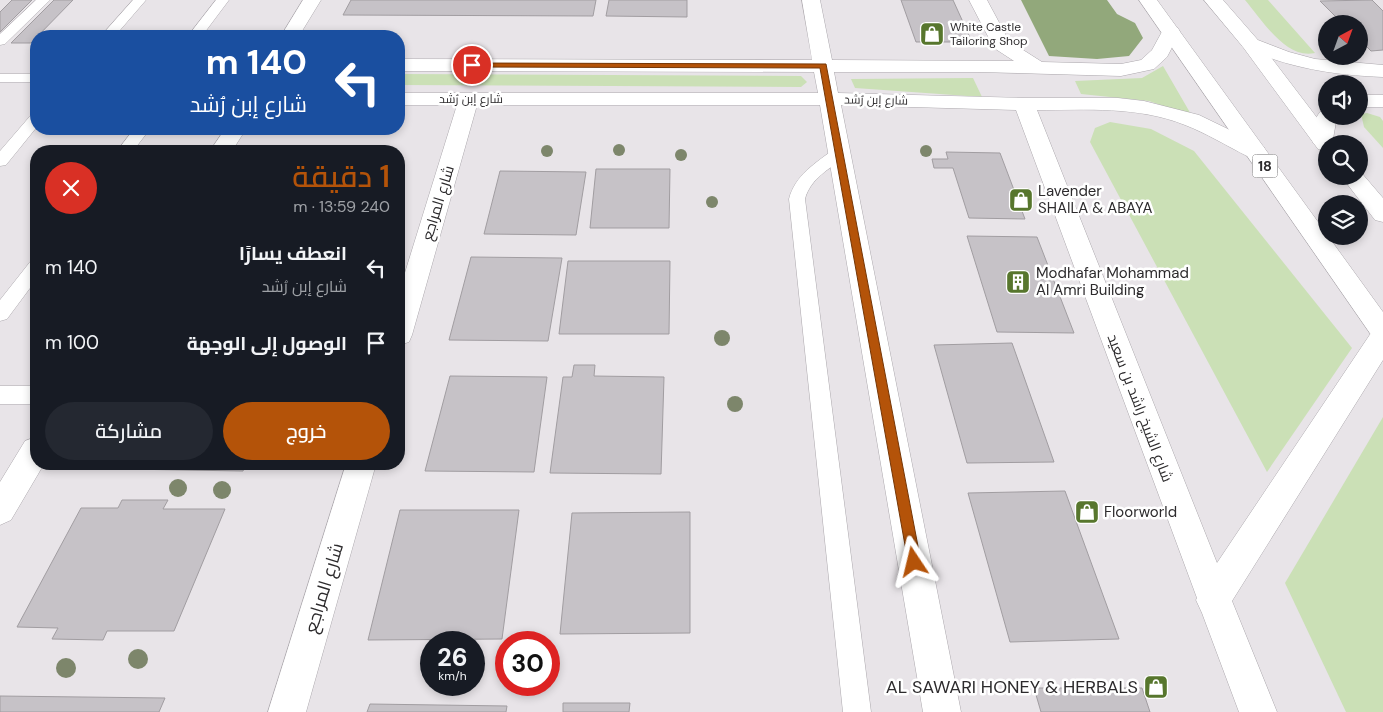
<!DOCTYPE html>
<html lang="ar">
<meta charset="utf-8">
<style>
:root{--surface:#171b24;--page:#242831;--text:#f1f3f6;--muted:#9ea1a6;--accent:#b45309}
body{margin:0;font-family:"DM Sans",Cairo,sans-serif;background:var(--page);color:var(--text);direction:rtl;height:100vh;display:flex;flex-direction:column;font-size:19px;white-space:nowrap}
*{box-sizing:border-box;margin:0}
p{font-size:16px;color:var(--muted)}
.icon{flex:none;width:28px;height:28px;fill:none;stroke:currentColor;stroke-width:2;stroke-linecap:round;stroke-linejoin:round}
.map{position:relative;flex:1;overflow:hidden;direction:ltr}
.panel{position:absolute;left:30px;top:145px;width:375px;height:325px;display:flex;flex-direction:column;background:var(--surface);border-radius:20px;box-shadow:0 2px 8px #0003;direction:rtl}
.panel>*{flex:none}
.guide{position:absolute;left:30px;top:30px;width:375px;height:105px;border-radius:20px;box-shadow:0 2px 8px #0003;direction:rtl;background:#1a4fa0;color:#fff;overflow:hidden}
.needle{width:32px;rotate:41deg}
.buttons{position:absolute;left:1318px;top:15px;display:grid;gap:10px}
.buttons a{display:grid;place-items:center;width:50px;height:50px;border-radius:50%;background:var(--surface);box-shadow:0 2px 8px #0003;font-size:25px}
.speed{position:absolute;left:420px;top:631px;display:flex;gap:10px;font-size:25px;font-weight:700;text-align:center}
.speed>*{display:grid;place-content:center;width:65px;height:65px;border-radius:50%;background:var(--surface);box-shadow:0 2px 8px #0003;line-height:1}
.speed small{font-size:12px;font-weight:400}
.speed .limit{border:8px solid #d22;background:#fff;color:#111}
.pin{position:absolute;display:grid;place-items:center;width:42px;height:42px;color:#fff;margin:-21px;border:2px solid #fff;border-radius:50%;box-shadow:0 1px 5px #0007}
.me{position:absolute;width:55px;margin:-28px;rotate:350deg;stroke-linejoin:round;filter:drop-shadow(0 0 4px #0008)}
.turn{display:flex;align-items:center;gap:18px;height:105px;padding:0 15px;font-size:22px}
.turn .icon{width:65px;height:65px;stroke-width:2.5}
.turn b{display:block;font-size:35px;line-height:42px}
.round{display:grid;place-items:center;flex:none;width:52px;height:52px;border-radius:26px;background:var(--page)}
.overview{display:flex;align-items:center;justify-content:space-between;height:85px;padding:0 15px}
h1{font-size:30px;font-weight:600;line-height:38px;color:var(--accent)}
.action{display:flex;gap:10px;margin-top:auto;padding:10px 15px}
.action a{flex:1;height:58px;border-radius:30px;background:var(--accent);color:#fff;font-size:20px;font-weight:600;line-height:58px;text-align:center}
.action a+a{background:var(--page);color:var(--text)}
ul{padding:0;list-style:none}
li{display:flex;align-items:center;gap:15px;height:75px;padding:0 15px}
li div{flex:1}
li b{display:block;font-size:19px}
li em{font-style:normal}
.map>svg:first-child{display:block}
.green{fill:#cbe0b6}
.forest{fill:#92a87b}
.building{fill:#c6c2c7;stroke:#a19da1}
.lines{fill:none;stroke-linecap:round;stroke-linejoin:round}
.lane-casing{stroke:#aca8ad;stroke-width:1}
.street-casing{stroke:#aca8ad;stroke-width:1}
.primary-casing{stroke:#aca8ad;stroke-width:1}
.lane{fill:#fff;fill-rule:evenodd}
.street{fill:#fff;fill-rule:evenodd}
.primary{fill:#fff;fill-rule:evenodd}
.tree{fill:#7d866b}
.route{fill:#b45309;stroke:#753606}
.labels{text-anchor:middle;stroke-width:5;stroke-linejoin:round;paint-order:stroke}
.far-poi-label{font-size:12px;fill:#2d2b2d;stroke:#fff;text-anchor:start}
.far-street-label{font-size:12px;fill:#2d2b2d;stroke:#fff}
.shield{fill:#fff;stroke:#6c6b6c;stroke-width:1}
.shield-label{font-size:14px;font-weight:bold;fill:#2d2b2d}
.poi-label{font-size:15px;fill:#2d2b2d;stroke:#fff;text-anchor:start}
.street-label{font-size:15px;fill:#2d2b2d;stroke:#fff}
.near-street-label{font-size:18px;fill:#2d2b2d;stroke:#fff}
.near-poi-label{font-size:18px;fill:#2d2b2d;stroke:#fff;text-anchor:end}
</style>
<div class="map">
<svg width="1383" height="712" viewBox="0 0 1383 712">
<rect width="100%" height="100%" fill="#e8e4e8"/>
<g class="green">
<path d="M1245,0H1268L1315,53C1286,60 1262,20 1245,0Z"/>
<polygon points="1163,66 1192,116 1149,101 1081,94 1075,81 1142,78"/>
<polygon points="399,74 801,76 807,82 801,87 399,85"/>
<polygon points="973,78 982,97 855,88 851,79"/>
<polygon points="1367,113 1380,117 1383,121 1383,148 1364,127 1361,114"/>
<polygon points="1110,122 1151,129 1194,151 1352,348 1267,472 1090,142 1095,128"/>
<polygon points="1383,417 1383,712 1346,712 1285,583"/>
</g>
<polygon class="forest" points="1021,0 1107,0 1117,14 1135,23 1143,38 1129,56 1097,59 1049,56"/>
<g class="building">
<polygon points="12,0 32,0 0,32 0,12"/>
<polygon points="54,0 73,0 31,43 11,43"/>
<polygon points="351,0 596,0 593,16 343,15"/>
<polygon points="609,0 687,0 687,17 606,16"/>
<polygon points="901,0 953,0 972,42 916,42"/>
<polygon points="1372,0 1383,11 1383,50 1371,51 1359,39 1359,24 1343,24 1320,1"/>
<polygon points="946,152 1000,153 1025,219 969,218 953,168 934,168 932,159 948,159"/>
<polygon points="596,169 670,169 669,228 590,228"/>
<polygon points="500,171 586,172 576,235 484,234"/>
<polygon points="967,236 1037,237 1074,333 997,332"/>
<polygon points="471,257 562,258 548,341 449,340"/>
<polygon points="568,261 670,261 669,334 559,334"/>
<polygon points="1012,343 1054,462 967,463 934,345"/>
<polygon points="574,365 595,365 594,376 664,377 661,474 550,473 563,377 572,377"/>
<polygon points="450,376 547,377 534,472 425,471"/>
<polygon points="127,464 246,464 243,471 125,469"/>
<polygon points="1065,491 1119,639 1010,642 968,493"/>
<polygon points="122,500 168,500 163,509 225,509 174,631 107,631 103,640 52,639 58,628 17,627 81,508 118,508"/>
<polygon points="400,510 519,510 502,639 368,640"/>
<polygon points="690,512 690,633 560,634 572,513"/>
<polygon points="1034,688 1142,688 1150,712 1041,712"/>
<polygon points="0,696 165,698 159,712 0,712"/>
<polygon points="563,703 630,703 629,712 563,712"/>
<polygon points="370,704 507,706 506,712 367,712"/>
</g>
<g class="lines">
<defs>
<g id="lane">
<polygon points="36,0 50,0 5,44 0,45 0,34"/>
<polygon points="133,0 146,0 115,36 101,36"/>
<polygon points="216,0 229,0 202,36 188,36"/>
<rect x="0" y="74" width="36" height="8"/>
<polygon points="36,113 36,128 6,165 0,166 0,151 31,115"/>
<polygon points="134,129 150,129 133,151 117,151"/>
<path d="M840,148L846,149L848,153L846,157C830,168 810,179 805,199L871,712H843L789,199C795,175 816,163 834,149Z"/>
<polygon points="36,260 36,280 7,319 0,321 0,300 30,262"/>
<rect x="0" y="386" width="36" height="18"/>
</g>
<g id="street">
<polygon points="303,0 321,0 299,36 281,36"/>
<path d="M802,0H820L832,60L1014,61L994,48L969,0H987L1009,41L1042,62L1121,64L1141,60L1152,50L1164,28L1171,26L1178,28L1180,32L1167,57L1154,69L1121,76L978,72H834L838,93L1024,98H1118L1144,101L1199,115L1263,146L1266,151L1263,156L1255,158L1247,156C1227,146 1206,133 1185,125C1138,106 1086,110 1037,110L1217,563L1373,330L1383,326V360L1232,601L1277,712H1239L1202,613L1196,600L1197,598L1016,110L841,105L961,712H923L820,105H477L412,335L409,342L399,345V292L457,105H399V93H818L814,72L399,71V59L812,60Z"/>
<path d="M1250,37L1289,52L1315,59L1383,65V77C1334,75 1288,68 1243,47L1241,43L1243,39Z"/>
<rect x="1359" y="95" width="24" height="12"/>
<path d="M1326,110V116H1337L1333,139L1330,144L1322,146L1314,144C1308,134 1314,120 1320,112Z"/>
<polygon points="225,129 246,129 232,151 210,151"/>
<polygon points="36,437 36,464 44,464 11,520 0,525 0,482 25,441"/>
<polygon points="346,464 376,464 306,712 268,712"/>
</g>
<g id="primary">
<polygon points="1139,0 1157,0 1326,233 1326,236 1328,236 1383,312 1383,342 1374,339"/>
<polygon points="1204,0 1223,0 1257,39 1337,144 1326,144 1326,151 1318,149 1243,47"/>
<polygon points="1359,170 1383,198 1383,222 1375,220 1341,176 1359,176"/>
</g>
</defs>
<use href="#lane" class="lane-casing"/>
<use href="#street" class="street-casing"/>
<use href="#primary" class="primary-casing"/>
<use href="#lane" class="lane"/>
<use href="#street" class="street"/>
<use href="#primary" class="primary"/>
</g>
<g class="tree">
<circle cx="619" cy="150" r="6"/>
<circle cx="547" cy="151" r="6"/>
<circle cx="926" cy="151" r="6"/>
<circle cx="681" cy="155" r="6"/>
<circle cx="712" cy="202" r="6"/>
<circle cx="722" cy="338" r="8"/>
<circle cx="735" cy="404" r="8"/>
<circle cx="178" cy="488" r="9"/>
<circle cx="222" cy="490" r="9"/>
<circle cx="138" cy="659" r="10"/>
<circle cx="66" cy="668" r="10"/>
</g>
<polygon class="route" points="469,63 826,64 921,562 919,566 914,568 910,566 908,562 820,68 472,67 469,67"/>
<defs>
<symbol id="shop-square" viewBox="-11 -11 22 22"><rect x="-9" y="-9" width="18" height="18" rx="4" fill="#57762d" stroke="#fff"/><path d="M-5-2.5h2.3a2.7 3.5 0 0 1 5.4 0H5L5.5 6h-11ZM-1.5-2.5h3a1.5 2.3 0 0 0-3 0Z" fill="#fff"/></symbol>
<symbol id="building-square" viewBox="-11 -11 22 22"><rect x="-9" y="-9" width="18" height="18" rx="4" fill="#57762d" stroke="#fff"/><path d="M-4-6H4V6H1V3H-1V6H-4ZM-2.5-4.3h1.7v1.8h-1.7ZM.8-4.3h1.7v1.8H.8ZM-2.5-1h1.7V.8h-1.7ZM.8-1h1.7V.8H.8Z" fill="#fff"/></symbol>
</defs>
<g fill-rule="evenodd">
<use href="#shop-square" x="918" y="20" width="28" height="28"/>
<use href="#shop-square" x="1007" y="186" width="28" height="28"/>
<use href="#building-square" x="1004" y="268" width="28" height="28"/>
<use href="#shop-square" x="1073" y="498" width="28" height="28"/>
<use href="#shop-square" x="1142" y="673" width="28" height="28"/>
</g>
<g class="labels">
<g class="far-poi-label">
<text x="950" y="31">White Castle<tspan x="950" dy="14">Tailoring Shop</tspan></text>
</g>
<g class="far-street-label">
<text x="471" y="103">شارع إبن رُشد</text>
<text transform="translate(876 100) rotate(1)" y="4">شارع إبن رُشد</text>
</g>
<rect class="shield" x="1252.5" y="154.5" width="25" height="23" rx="4"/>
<g class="shield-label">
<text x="1265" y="171">18</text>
</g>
<g class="poi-label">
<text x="1038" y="196">Lavender<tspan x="1038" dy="17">SHAILA &amp; ABAYA</tspan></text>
<text x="1036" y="278">Modhafar Mohammad<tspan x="1036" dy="17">Al Amri Building</tspan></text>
<text x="1104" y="517">Floorworld</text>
</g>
<g class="street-label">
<text transform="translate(438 203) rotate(-73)" y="5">شارع المراجع</text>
<text transform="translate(1140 408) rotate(69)" y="5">شارع الشيخ راشد بن سعيد</text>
</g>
<g class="near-street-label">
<text transform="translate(324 588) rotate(-73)" y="6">شارع المراجع</text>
</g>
<g class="near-poi-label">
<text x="1138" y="693">AL SAWARI HONEY &amp; HERBALS</text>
</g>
</g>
</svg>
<div class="buttons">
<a><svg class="needle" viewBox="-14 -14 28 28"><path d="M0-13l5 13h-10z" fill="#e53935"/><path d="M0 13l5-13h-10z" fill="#9ea1a6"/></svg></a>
<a><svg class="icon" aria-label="sound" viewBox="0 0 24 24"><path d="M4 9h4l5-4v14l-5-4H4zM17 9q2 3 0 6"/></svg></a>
<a><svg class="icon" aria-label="search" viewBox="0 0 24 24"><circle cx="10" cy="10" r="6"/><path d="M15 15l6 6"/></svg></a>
<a><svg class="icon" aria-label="layers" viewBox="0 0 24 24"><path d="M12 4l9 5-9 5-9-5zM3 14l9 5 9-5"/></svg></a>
</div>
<div class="speed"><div>26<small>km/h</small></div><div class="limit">30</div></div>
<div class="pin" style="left:472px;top:65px;background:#d93025"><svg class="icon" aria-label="arrive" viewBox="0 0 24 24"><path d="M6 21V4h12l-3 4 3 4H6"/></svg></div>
<svg class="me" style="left:914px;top:562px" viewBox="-20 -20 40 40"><path d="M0-17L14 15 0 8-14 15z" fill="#b45309" stroke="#fff" stroke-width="4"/></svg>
<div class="guide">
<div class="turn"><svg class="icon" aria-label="left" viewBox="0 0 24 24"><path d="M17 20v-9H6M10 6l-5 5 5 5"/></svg><div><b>140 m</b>شارع إبن رُشد</div></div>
</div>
<section class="panel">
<div class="overview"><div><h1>1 دقيقة</h1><p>240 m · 13:59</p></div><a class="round" style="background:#d93025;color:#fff"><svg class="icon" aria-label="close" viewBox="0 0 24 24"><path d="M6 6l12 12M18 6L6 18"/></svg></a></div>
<ul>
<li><svg class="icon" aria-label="left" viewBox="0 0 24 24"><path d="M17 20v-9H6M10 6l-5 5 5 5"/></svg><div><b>انعطف يسارًا</b><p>شارع إبن رُشد</p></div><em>140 m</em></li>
<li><svg class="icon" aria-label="arrive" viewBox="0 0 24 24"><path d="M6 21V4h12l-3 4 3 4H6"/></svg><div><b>الوصول إلى الوجهة</b></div><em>100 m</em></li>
</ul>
<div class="action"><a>خروج</a><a>مشاركة</a></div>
</section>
</div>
